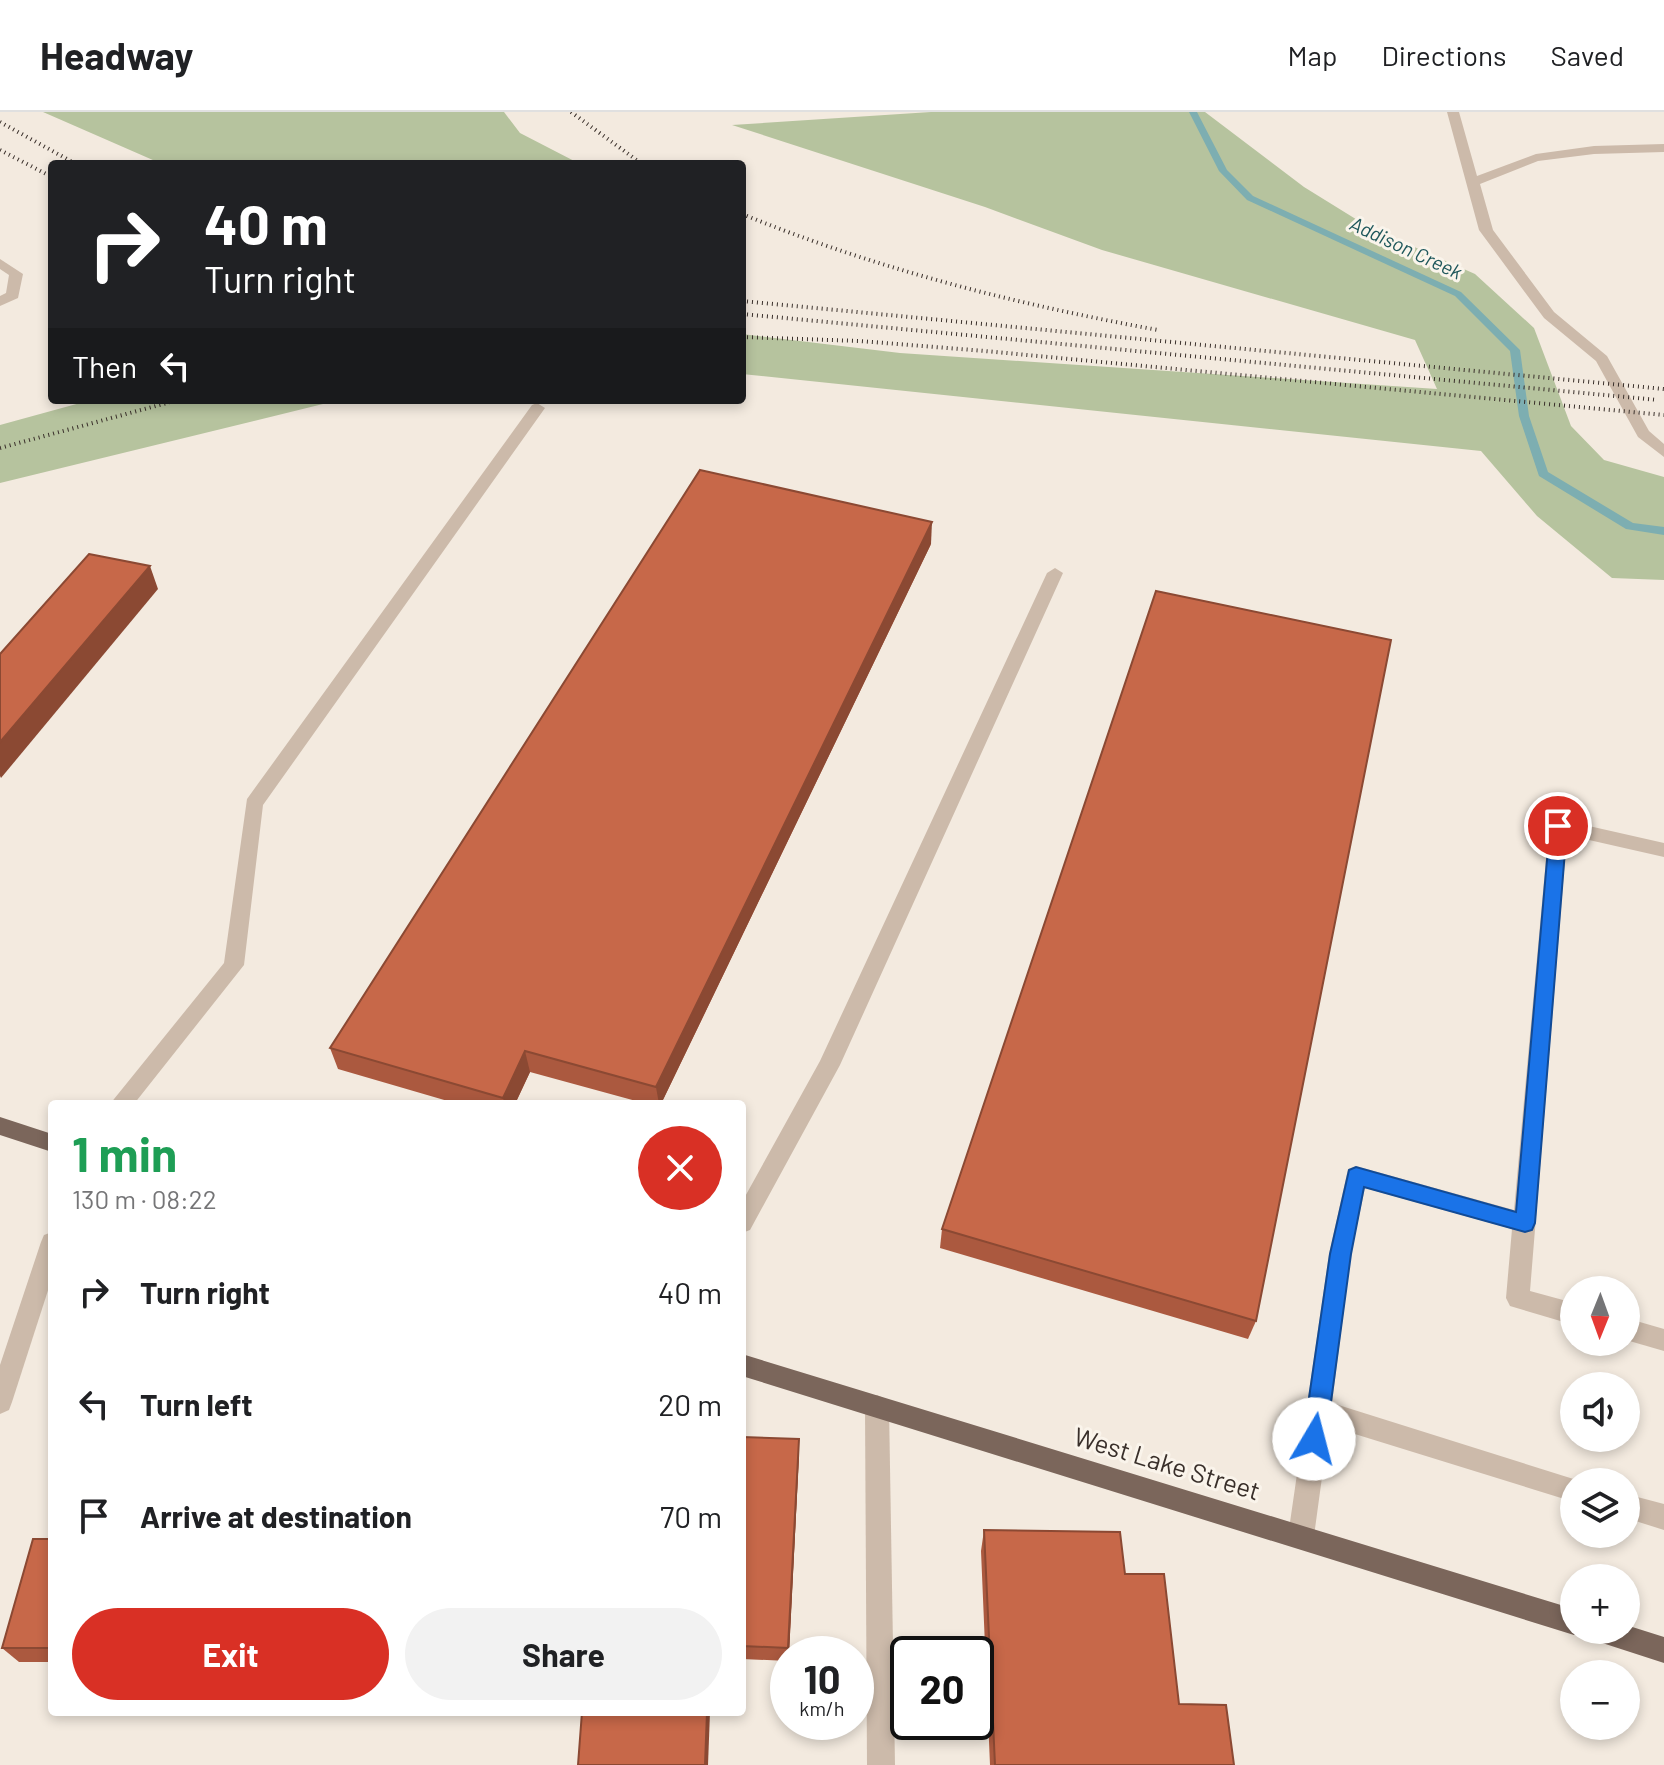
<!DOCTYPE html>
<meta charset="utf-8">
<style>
:root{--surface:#fff;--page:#f2f2f2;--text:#202124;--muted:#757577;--line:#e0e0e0;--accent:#d93025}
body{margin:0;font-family:Barlow,sans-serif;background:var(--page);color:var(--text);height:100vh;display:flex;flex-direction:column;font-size:30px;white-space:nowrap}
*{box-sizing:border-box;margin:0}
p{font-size:26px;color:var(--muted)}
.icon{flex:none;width:44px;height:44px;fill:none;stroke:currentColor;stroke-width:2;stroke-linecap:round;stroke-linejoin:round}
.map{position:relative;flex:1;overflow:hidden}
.drawer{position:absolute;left:48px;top:988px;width:698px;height:616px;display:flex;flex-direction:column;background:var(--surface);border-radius:8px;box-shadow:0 4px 12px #0003}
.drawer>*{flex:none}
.guide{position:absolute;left:48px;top:48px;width:698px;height:244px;border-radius:8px;box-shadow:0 4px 12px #0003;background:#202124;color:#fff;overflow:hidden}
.needle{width:52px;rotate:181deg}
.fabs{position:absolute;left:1560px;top:1164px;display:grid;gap:16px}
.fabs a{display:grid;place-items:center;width:80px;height:80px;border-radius:50%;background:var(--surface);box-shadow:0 4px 12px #0003;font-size:40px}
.speed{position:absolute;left:770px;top:1524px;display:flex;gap:16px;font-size:40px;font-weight:700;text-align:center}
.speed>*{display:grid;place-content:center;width:104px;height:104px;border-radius:50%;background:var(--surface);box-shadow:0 4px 12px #0003;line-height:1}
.speed small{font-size:20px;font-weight:400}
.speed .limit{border:4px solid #111;border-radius:12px;background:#fff;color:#111}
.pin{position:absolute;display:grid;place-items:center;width:68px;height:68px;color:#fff;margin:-34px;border:4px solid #fff;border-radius:50%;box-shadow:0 2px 8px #0007}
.me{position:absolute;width:88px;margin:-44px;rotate:8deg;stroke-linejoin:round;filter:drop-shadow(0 0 6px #0008)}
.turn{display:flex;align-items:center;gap:28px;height:168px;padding:0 24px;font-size:36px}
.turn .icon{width:104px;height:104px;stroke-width:2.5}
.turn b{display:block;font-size:56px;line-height:68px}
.then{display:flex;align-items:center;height:76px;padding:0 24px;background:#0003;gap:16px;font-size:30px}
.round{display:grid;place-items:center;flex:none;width:84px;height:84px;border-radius:42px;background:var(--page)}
.overview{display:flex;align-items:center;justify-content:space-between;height:136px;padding:0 24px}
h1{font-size:48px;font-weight:700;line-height:60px;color:#1e9e55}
.action{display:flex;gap:16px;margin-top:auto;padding:16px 24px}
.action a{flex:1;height:92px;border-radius:48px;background:var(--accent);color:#fff;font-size:32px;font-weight:700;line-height:92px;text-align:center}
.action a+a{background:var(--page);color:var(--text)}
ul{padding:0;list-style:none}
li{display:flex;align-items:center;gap:24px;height:112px;padding:0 24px}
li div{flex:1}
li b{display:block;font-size:30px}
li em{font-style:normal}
header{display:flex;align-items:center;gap:48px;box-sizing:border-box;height:112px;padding:0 40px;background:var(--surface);border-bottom:2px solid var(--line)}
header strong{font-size:38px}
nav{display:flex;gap:44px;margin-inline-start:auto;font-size:28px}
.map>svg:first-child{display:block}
.green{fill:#b6c39e}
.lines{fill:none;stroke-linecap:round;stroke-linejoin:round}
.stream{fill:#7daeb1;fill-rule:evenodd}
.minor{fill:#ccbaaa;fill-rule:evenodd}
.major{fill:#7b665b;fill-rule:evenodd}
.rail{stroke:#392f2a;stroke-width:4;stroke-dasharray:1 4;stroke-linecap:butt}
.wall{fill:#ab593f}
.shaded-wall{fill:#8b4933}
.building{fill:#c76849;stroke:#8b4933;stroke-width:2}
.route{fill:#1a73e8;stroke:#114b97;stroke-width:2}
.labels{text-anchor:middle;stroke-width:6;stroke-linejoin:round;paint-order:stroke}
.far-water-label{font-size:20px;font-style:italic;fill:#1e575b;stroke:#faf4eb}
.near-street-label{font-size:26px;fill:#392f2a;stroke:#faf4eb}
</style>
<header>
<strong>Headway</strong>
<nav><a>Map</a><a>Directions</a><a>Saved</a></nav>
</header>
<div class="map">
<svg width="1664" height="1653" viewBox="0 0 1664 1653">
<rect width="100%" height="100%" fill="#f3eadf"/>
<g class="green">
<polygon points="43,0 504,0 520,21 580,52 162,52"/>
<polygon points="931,0 1205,0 1304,75 1367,114 1475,162 1534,216 1571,314 1604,348 1664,365 1664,468 1612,466 1537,404 1481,339 742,262 742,222 900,241 1437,277 1415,228 1102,138 985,95 732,13"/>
<polygon points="91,288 371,288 323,292 0,371 0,313"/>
</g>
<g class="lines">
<polygon class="stream" points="1189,0 1197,0 1227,58 1253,84 1461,180 1520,238 1529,304 1548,360 1633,411 1664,415 1664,423 1626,417 1539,364 1519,304 1510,239 1455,184 1247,88 1219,59"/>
<g class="minor">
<polygon points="1447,0 1459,0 1477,64 1536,42 1594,34 1664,32 1664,40 1594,42 1538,49 1480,72 1493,118 1554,200 1607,244 1649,319 1664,332 1664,345 1638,325 1596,249 1544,206 1479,118"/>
<polygon points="0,147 23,162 18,186 0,194 0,184 6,181 9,163 0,157"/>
<polygon points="537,291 545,296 263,693 244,853 134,992 110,992 224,851 247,687 532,293"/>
<polygon points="1055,456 1063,461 840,953 750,1118 742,1121 742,1090 820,949 1047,461"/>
<polygon points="1558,707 1664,731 1664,745 1567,723 1530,1179 1574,1191 1574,1213 1510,1194 1506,1186 1512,1117 1365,1076 1351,1142 1332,1291 1583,1370 1574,1370 1574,1390 1329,1314 1314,1424 1310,1433 1301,1437 1292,1433 1288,1424 1329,1142 1348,1057 1356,1054 1514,1098 1549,714"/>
<polygon points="52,1120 52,1166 12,1290 9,1298 0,1302 0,1253 41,1130 44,1123"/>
<polygon points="1626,1206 1664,1217 1664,1239 1626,1228"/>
<polygon points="877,1283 886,1287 889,1295 895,1653 867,1653 865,1295 868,1287"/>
<polygon points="1626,1382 1664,1392 1664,1418 1626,1406"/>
</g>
<g class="major">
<polygon points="0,1005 52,1022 52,1040 0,1023"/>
<polygon points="742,1242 1574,1497 1574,1518 1584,1518 1574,1523 742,1264"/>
<polygon points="1626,1513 1664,1525 1664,1551 1590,1527 1586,1518 1626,1518"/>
</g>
<g class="rail">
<polyline points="571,0 642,52"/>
<polyline points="0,10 76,52"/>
<polyline points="0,38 52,65"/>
<path d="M742,102C877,157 1015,192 1158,218"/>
<polyline points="742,189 1664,277"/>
<polyline points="742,202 1658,288"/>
<polyline points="742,225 860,229 985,239 1664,303"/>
<polyline points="0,336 178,288"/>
</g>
</g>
<g class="wall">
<polygon points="931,432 661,992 647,992 530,960 515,992 458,992 338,957 330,936"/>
<polygon points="942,1117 1256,1209 1248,1227 940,1136"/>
<polygon points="742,1325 799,1342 789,1542 788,1542 788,1549 742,1547"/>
<polygon points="984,1418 1125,1462 1179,1592 1234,1653 990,1653 981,1439"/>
<polygon points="52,1427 52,1550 19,1550 2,1536"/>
</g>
<g class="shaded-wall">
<polygon points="932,410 931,432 661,992 659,992 656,975"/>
<polygon points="150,454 158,477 1,666 0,664 0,630"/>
<polygon points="525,939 530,960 515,992 505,992 503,986"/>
<polygon points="799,1327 799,1342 789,1542 788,1536"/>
<polygon points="707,1600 710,1600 708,1653 705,1653"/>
</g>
<g class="building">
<polygon points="700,358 932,410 656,975 525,939 503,986 330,936"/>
<polygon points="89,442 150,454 0,630 0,542"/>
<polygon points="1156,479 1391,528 1256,1209 942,1117"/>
<polygon points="742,1325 799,1327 788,1536 742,1534"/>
<polygon points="984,1418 1120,1420 1125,1462 1164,1462 1179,1592 1226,1593 1234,1653 995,1653"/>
<polygon points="33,1427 52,1427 52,1536 2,1536"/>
<polygon points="582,1600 707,1600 705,1653 578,1653"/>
</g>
<polygon class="route" points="1558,708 1567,714 1535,1111 1532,1118 1525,1120 1364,1075 1351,1142 1326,1327 1322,1335 1314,1338 1306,1335 1303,1327 1330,1142 1349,1058 1356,1055 1516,1100 1550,714"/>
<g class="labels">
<g class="far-water-label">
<text transform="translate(1406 136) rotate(25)" y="7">Addison Creek</text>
</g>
<g class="near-street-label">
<text transform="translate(1167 1352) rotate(17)" y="9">West Lake Street</text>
</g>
</g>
</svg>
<div class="fabs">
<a><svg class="needle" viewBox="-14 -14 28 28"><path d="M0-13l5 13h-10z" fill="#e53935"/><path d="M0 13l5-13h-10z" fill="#757577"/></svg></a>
<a><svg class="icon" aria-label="sound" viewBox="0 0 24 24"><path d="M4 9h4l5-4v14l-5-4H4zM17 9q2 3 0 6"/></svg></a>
<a><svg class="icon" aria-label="layers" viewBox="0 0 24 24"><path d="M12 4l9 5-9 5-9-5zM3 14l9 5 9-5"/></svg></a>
<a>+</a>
<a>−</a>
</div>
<div class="speed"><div>10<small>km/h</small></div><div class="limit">20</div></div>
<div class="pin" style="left:1558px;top:714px;background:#d93025"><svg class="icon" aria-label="arrive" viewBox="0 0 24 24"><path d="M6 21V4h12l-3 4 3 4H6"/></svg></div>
<svg class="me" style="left:1314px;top:1327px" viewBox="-20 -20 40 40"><circle r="19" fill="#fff"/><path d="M0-13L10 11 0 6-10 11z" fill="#1a73e8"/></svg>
<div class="guide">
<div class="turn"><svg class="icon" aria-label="right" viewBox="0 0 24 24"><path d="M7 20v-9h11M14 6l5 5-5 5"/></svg><div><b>40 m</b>Turn right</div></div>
<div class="then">Then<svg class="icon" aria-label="left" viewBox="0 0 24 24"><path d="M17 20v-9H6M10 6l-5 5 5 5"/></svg></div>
</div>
<section class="drawer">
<div class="overview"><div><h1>1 min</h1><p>130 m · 08:22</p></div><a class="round" style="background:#d93025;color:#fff"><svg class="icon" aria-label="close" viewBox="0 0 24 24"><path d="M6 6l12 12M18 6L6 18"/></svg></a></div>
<ul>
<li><svg class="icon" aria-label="right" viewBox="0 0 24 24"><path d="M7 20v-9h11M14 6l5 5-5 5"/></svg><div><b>Turn right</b></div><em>40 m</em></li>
<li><svg class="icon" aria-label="left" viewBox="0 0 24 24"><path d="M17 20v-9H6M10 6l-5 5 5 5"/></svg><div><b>Turn left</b></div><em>20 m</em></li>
<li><svg class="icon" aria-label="arrive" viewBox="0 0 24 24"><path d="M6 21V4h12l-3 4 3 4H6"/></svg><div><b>Arrive at destination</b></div><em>70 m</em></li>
</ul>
<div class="action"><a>Exit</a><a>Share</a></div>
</section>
</div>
